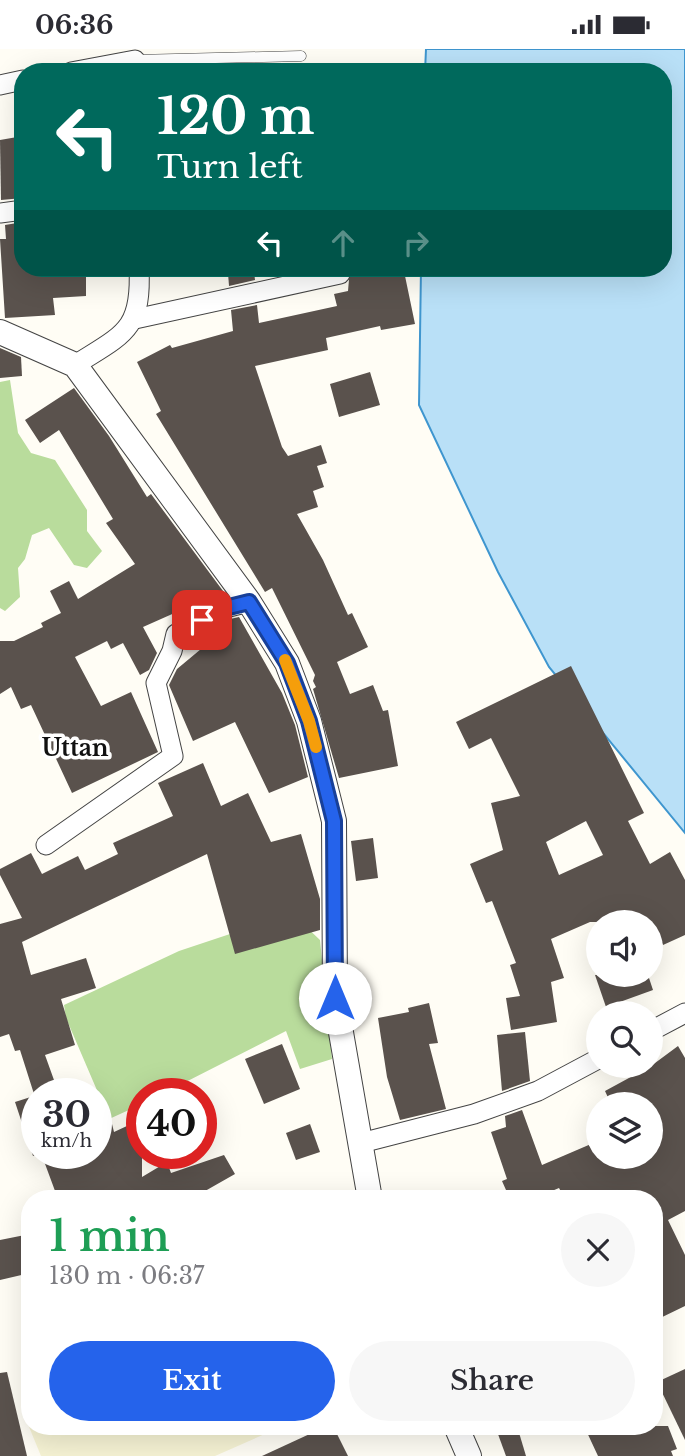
<!DOCTYPE html>
<meta charset="utf-8">
<style>
:root{--surface:#fff;--page:#f7f7f7;--text:#2b2b33;--muted:#7c7c81;--accent:#2563eb}
body{margin:0;font-family:"Libre Baskerville",serif;background:var(--page);color:var(--text);height:100vh;display:flex;flex-direction:column;font-size:26px;white-space:nowrap}
*{box-sizing:border-box;margin:0}
p{font-size:23px;color:var(--muted)}
.icon{flex:none;width:38px;height:38px;fill:none;stroke:currentColor;stroke-width:2;stroke-linecap:round;stroke-linejoin:round}
.map{position:relative;flex:1;overflow:hidden}
.details{position:absolute;left:21px;top:1141px;width:642px;height:245px;display:flex;flex-direction:column;background:var(--surface);border-radius:28px;box-shadow:0 7px 28px #0002}
.details>*{flex:none}
.top-card{position:absolute;left:14px;top:14px;width:658px;height:214px;border-radius:28px;box-shadow:0 7px 28px #0002;background:#00695c;color:#fff;overflow:hidden}
.buttons{position:absolute;left:586px;top:861px;display:grid;gap:14px}
.buttons a{display:grid;place-items:center;width:77px;height:77px;border-radius:50%;background:var(--surface);box-shadow:0 7px 28px #0002;font-size:35px}
.speed{position:absolute;left:21px;top:1029px;display:flex;gap:14px;font-size:35px;font-weight:700;text-align:center}
.speed>*{display:grid;place-content:center;width:91px;height:91px;border-radius:50%;background:var(--surface);box-shadow:0 7px 28px #0002;line-height:1}
.speed small{font-size:18px;font-weight:400}
.speed .limit{border:10px solid #d22;background:#fff;color:#111}
.pin{position:absolute;display:grid;place-items:center;width:60px;height:60px;color:#fff;margin:-30px;border-radius:14px;box-shadow:0 4px 10px #0006}
.me{position:absolute;width:77px;margin:-38px;rotate:0deg;stroke-linejoin:round;filter:drop-shadow(0 0 5px #0008)}
.turn{display:flex;align-items:center;gap:24px;height:147px;padding:0 28px;font-size:32px}
.turn .icon{width:91px;height:91px;stroke-width:2.5}
.turn b{display:block;font-size:49px;line-height:60px}
.lanes{display:flex;align-items:center;height:66px;padding:0 28px;background:#0003;justify-content:center;gap:35px;direction:ltr}
.lanes .off{opacity:.35}
.round{display:grid;place-items:center;flex:none;width:74px;height:74px;border-radius:37px;background:var(--page)}
.head{display:flex;align-items:center;justify-content:space-between;height:119px;padding:0 28px}
h1{font-size:42px;font-weight:600;line-height:52px;color:#1e9e55}
.action{display:flex;gap:14px;margin-top:auto;padding:14px 28px}
.action a{flex:1;height:80px;border-radius:42px;background:var(--accent);color:#fff;font-size:28px;font-weight:600;line-height:80px;text-align:center}
.action a+a{background:var(--page);color:var(--text)}
.status{display:flex;justify-content:space-between;align-items:center;height:49px;padding:0 35px;background:var(--surface);direction:ltr}
.status svg{height:19px;fill:currentColor}
.map>svg:first-child{display:block}
.farmland{fill:#f6f3d4}
.forest{fill:#b9dc9c}
.water{fill:#b9e0f7;stroke:#3f96cf;stroke-width:2}
.building{fill:#5a524d;fill-rule:evenodd}
.lines{fill:none;stroke-linecap:round;stroke-linejoin:round}
.service-casing{stroke:#444;stroke-width:11}
.minor-casing{stroke:#444;stroke-width:21}
.tertiary-casing{stroke:#444;stroke-width:26}
.service{stroke:#fff;stroke-width:10}
.minor{stroke:#fff;stroke-width:19}
.tertiary{stroke:#fff;stroke-width:24}
.route-casing{stroke:#184099;stroke-width:18}
.route{stroke:#2563eb;stroke-width:12}
.slow{stroke:#f59e0b;stroke-width:12}
.labels{text-anchor:middle;stroke-width:7;stroke-linejoin:round;paint-order:stroke}
.quarter-label{font-size:23px;font-weight:bold;fill:#111;stroke:#fff}
</style>
<div class="status"><b>06:36</b><svg viewBox="0 0 49 12"><path d="M0 12V9h3v3zM5 12V6h3v6zM10 12V3h3v9zM15 12V0h3v12zM26 1h20v11H26zM47 4h2v5h-2z"/></svg></div>
<div class="map">
<svg width="685" height="1407" viewBox="0 0 685 1407">
<rect width="100%" height="100%" fill="#fffdf5"/>
<polygon class="farmland" points="30,1372 30,1377 283,1377 215,1407 41,1407 27,1373"/>
<g class="forest">
<polygon points="10,331 18,384 31,404 55,411 87,461 87,482 102,502 87,519 74,516 49,479 32,486 25,510 18,519 20,548 5,562 0,559 0,333"/>
<polygon points="301,873 320,891 332,1010 300,1020 286,982 162,1045 142,1045 142,1055 96,1076 96,1048 99,1046 66,969 64,956 179,902 245,880"/>
</g>
<polygon class="water" points="426,0 685,0 685,784 549,618 498,523 419,356 421,219 663,219 663,23 425,23"/>
<g class="building">
<polygon points="23,87 23,149 1,151 0,91"/>
<polygon points="23,173 23,219 86,219 86,247 53,249 55,266 5,269 0,190 6,190 5,176"/>
<polygon points="350,219 395,219 397,228 405,227 415,275 381,281 380,277 326,289 328,301 255,317 282,398 288,407 321,396 327,414 317,417 324,438 313,442 318,458 297,465 323,511 348,566 352,564 368,598 337,613 350,645 373,636 383,662 388,661 398,717 339,729 313,640 316,638 313,632 315,626 272,539 265,543 156,365 161,362 137,313 170,296 172,299 233,282 231,261 257,256 259,274 337,257 334,245 348,242"/>
<polygon points="254,222 255,231 229,237 228,224"/>
<polygon points="0,299 21,308 22,327 0,329"/>
<polygon points="370,323 380,356 339,368 330,335"/>
<polygon points="74,339 109,387 147,448 151,445 226,546 182,568 179,562 143,578 157,604 149,621 140,626 123,594 111,600 107,592 75,608 101,657 131,643 158,703 72,744 31,656 21,660 11,638 0,645 0,592 14,592 43,578 41,574 61,564 50,542 69,532 78,550 135,515 106,474 113,470 59,381 40,394 25,371"/>
<polygon points="239,568 282,644 295,676 308,728 269,744 235,673 193,692 169,636 177,620 201,600 194,589 226,571"/>
<path d="M571,617L644,764L628,772L650,815L670,803L685,831V886L663,896L652,873H590L551,890L564,929L551,933L557,973L511,981L506,949L520,947L510,916L516,914L492,852L486,854L470,815L503,801L491,754L520,747L491,689L469,700L456,673ZM586,772L603,806L559,826L546,793Z"/>
<polygon points="203,714 221,757 248,744 271,793 301,785 320,850 320,881 235,905 207,805 22,893 31,926 86,909 96,939 61,950 75,996 45,1006 59,1045 34,1045 20,1001 15,1002 9,985 0,988 0,875 22,869 0,826 0,820 31,804 42,825 78,807 85,821 118,805 113,794 173,767 158,734"/>
<polygon points="373,789 378,829 356,832 351,792"/>
<polygon points="595,926 648,926 653,941 606,958"/>
<polygon points="429,954 438,994 429,995 446,1060 400,1071 387,1028 378,969 409,963 408,959"/>
<polygon points="525,983 530,1032 502,1042 497,986"/>
<polygon points="282,995 300,1040 264,1055 245,1010"/>
<polygon points="678,997 685,1009 685,1162 668,1171 685,1206 685,1257 654,1272 654,1150 565,1150 559,1139 533,1150 510,1150 502,1132 507,1130 491,1083 506,1078 505,1067 522,1061 542,1116 598,1092 598,1108 651,1108 651,1055 611,1055 605,1042 651,1017"/>
<polygon points="37,1046 37,1106 33,1107 15,1053"/>
<polygon points="142,1070 142,1128 167,1113 171,1124 224,1106 235,1125 191,1150 58,1150 41,1104 96,1104 96,1081 112,1075 114,1083"/>
<polygon points="310,1075 320,1103 296,1111 286,1084"/>
<polygon points="25,1186 30,1224 0,1231 0,1191"/>
<polygon points="685,1320 685,1391 657,1333"/>
<polygon points="7,1323 27,1407 0,1407 0,1324"/>
<polygon points="327,1377 333,1377 348,1407 262,1407"/>
<polygon points="495,1377 517,1377 526,1407 506,1407"/>
<polygon points="584,1377 668,1377 677,1400 671,1402 673,1407 598,1407"/>
</g>
<g class="lines">
<defs>
<polyline id="service" points="135,11 301,7"/>
<g id="minor">
<polyline points="71,23 135,11"/>
<polyline points="0,36 23,31"/>
<polyline points="0,164 23,161"/>
<polyline points="135,270 340,225"/>
<path d="M75,316C124,285 142,281 139,219"/>
<polyline points="46,796 173,707 156,634 172,602 176,585 221,560 249,553"/>
<polyline points="651,982 685,964"/>
<polyline points="361,1094 474,1065 538,1042 598,1010"/>
</g>
<g id="tertiary">
<polyline points="0,283 75,316 249,553 287,614 309,672 334,772 335,949 370,1150"/>
<polyline points="456,1377 469,1407"/>
</g>
</defs>
<use href="#service" class="service-casing"/>
<use href="#minor" class="minor-casing"/>
<use href="#tertiary" class="tertiary-casing"/>
<use href="#service" class="service"/>
<use href="#minor" class="minor"/>
<use href="#tertiary" class="tertiary"/>
</g>
<g class="lines">
<defs>
<polyline id="route" points="202,571 221,560 249,553 287,614 309,672 334,772 335,949"/>
</defs>
<use href="#route" class="route-casing"/>
<use href="#route" class="route"/>
<polyline class="slow" points="285,611 309,672 316,698"/>
</g>
<g class="labels">
<g class="quarter-label">
<text x="75" y="707">Uttan</text>
</g>
</g>
</svg>
<div class="buttons">
<a><svg class="icon" aria-label="sound" viewBox="0 0 24 24"><path d="M4 9h4l5-4v14l-5-4H4zM17 9q2 3 0 6"/></svg></a>
<a><svg class="icon" aria-label="search" viewBox="0 0 24 24"><circle cx="10" cy="10" r="6"/><path d="M15 15l6 6"/></svg></a>
<a><svg class="icon" aria-label="layers" viewBox="0 0 24 24"><path d="M12 4l9 5-9 5-9-5zM3 14l9 5 9-5"/></svg></a>
</div>
<div class="speed"><div>30<small>km/h</small></div><div class="limit">40</div></div>
<div class="pin" style="left:202px;top:571px;background:#d93025"><svg class="icon" aria-label="arrive" viewBox="0 0 24 24"><path d="M6 21V4h12l-3 4 3 4H6"/></svg></div>
<svg class="me" style="left:335px;top:949px" viewBox="-20 -20 40 40"><circle r="19" fill="#fff"/><path d="M0-13L10 11 0 6-10 11z" fill="#2563eb"/></svg>
<div class="top-card">
<div class="turn"><svg class="icon" aria-label="left" viewBox="0 0 24 24"><path d="M17 20v-9H6M10 6l-5 5 5 5"/></svg><div><b>120 m</b>Turn left</div></div>
<div class="lanes"><svg class="icon" aria-label="left" viewBox="0 0 24 24"><path d="M17 20v-9H6M10 6l-5 5 5 5"/></svg><svg class="icon off" aria-label="ahead" viewBox="0 0 24 24"><path d="M12 20V5M6 11l6-6 6 6"/></svg><svg class="icon off" aria-label="right" viewBox="0 0 24 24"><path d="M7 20v-9h11M14 6l5 5-5 5"/></svg></div>
</div>
<section class="details">
<div class="head"><div><h1>1 min</h1><p>130 m · 06:37</p></div><a class="round"><svg class="icon" aria-label="close" viewBox="0 0 24 24"><path d="M6 6l12 12M18 6L6 18"/></svg></a></div>
<div class="action"><a>Exit</a><a>Share</a></div>
</section>
</div>
